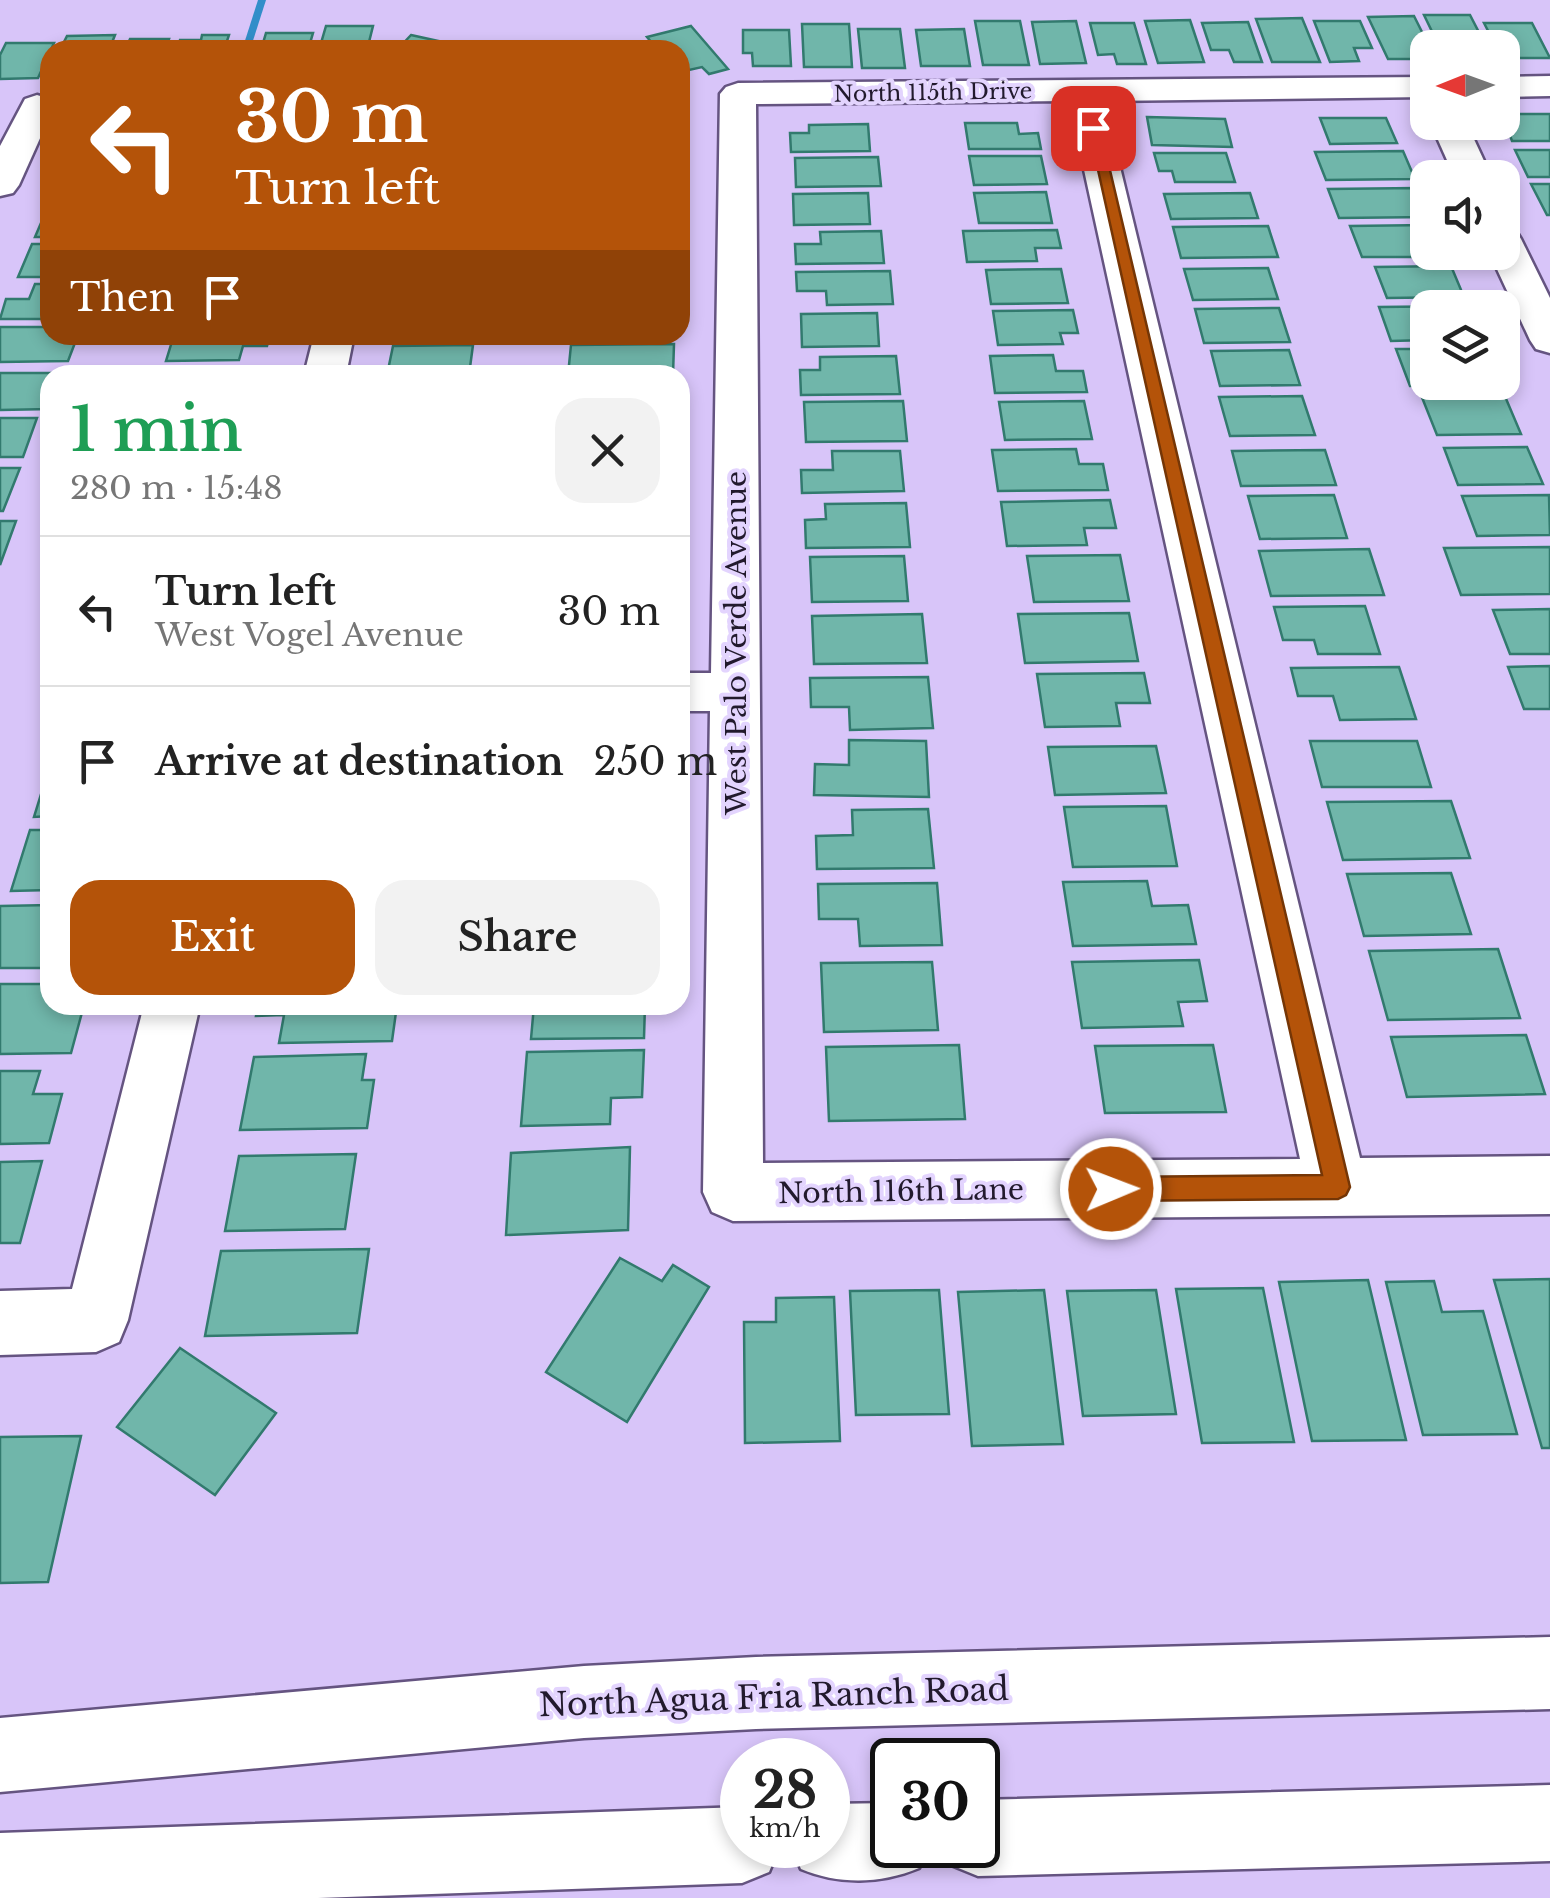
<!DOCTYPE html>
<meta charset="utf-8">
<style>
:root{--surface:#fff;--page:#f2f2f2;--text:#222;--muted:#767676;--line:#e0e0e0;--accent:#b45309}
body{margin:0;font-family:"Libre Baskerville",serif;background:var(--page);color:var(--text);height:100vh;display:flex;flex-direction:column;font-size:38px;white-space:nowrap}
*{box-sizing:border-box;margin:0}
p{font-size:32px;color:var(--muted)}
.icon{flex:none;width:55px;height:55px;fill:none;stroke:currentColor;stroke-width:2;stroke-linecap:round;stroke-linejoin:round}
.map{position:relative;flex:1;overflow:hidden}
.sheet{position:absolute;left:40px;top:365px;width:650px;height:650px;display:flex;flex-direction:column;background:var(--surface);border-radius:30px;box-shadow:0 5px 15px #0003}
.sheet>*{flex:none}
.top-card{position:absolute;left:40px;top:40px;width:650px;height:305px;border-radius:30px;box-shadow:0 5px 15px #0003;background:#b45309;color:#fff;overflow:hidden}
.needle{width:65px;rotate:269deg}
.tools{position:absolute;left:1410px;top:30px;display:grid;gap:20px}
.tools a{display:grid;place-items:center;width:110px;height:110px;border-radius:20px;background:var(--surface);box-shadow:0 5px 15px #0003;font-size:50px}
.speed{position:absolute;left:720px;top:1738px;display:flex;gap:20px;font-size:50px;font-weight:700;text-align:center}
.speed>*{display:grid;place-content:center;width:130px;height:130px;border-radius:50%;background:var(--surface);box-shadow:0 5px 15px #0003;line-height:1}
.speed small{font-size:25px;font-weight:400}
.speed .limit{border:5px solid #111;border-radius:15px;background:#fff;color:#111}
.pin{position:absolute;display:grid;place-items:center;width:85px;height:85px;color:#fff;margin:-42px;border-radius:20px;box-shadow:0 5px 15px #0006}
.me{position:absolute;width:110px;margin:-55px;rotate:89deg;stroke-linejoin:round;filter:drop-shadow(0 0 8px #0008)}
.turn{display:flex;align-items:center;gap:35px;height:210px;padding:0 30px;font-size:45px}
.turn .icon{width:130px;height:130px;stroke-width:2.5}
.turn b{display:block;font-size:70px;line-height:85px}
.then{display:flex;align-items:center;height:95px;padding:0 30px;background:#0003;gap:20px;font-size:38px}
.round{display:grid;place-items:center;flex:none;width:105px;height:105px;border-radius:30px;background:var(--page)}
.summary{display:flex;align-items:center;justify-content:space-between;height:170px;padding:0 30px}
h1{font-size:60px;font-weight:600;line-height:75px;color:#1e9e55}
.action{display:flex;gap:20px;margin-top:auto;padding:20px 30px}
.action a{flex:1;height:115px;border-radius:30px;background:var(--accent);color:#fff;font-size:40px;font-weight:600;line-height:115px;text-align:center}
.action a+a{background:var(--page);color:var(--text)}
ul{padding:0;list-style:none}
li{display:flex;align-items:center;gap:30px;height:150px;padding:0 30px;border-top:2px solid var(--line)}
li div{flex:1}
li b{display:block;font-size:38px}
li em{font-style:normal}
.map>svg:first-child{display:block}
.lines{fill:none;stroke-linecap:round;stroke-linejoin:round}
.stream{fill:#328ec9;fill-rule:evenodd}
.building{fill:#70b6aa;stroke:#327a6e;stroke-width:2.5}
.minor-casing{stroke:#655481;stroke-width:5}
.minor{fill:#fff;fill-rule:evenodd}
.route{fill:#b45309;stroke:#753606;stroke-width:2.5}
.labels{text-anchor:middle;stroke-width:8;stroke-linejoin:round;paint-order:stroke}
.far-street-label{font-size:22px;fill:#221a2d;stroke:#e3d4fe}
.street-label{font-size:28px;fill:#221a2d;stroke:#e3d4fe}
.near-street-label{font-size:32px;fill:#221a2d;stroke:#e3d4fe}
</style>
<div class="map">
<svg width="1550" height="1898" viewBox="0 0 1550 1898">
<rect width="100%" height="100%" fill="#d8c5f9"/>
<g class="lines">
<polygon class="stream" points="258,0 266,0 250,50 242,50"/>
</g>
<g class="building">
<polygon points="1424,15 1470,15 1487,48 1440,48"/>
<polygon points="1414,16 1430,48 1428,59 1388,59 1368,17"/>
<polygon points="1302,18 1320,62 1272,62 1256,19"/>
<polygon points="1190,20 1204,62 1158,63 1145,21"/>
<polygon points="975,21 1020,21 1029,65 983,65"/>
<polygon points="1076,21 1086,63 1040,64 1032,22"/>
<polygon points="1314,21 1360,21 1372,48 1354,48 1359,61 1330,62"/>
<polygon points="1248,22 1262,62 1234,62 1229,50 1211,50 1202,23"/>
<polygon points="1090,23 1134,23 1146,64 1117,64 1114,54 1098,55"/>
<polygon points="1484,23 1532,23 1550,58 1503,58 1502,48 1497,48"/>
<polygon points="802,24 849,24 852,67 804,67"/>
<polygon points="326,26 373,26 367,50 319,50"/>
<polygon points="691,26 728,69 709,74 702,67 680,72 680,50 658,50 647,37"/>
<polygon points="858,29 900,29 905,68 862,68"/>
<polygon points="964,29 970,66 921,66 916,30"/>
<polygon points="743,30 789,30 791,66 753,66 752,53 743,53"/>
<polygon points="266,33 313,33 308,50 261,50"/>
<polygon points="115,35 109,50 60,50 67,36"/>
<polygon points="202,35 229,35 224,50 177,50 180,40 201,40"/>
<polygon points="411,35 452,44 446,50 397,50"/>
<polygon points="130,39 169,39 165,50 125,50"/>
<polygon points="6,43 54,43 38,78 0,79 0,55"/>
<polygon points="1502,114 1550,114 1550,141 1512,141"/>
<polygon points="1147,117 1225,119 1232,147 1152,145"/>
<polygon points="1320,118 1386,118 1397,143 1330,144"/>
<polygon points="965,123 1017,123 1019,134 1038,133 1041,149 969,149"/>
<polygon points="868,124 870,151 791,152 790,133 809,133 809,125"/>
<polygon points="1515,150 1550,150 1550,177 1528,177"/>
<polygon points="1403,151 1415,179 1326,180 1315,152"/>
<polygon points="1154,153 1226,153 1235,182 1175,182 1172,171 1159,171"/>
<polygon points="969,156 1041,156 1047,184 974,185"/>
<polygon points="878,157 881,186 796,187 795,158"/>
<polygon points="1531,184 1550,184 1550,215 1547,215"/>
<polygon points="1417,188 1428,217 1339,218 1328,189"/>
<polygon points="1046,192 1052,223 979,223 974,193"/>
<polygon points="868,193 870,224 794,225 793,194"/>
<polygon points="1250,193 1258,218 1171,219 1164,194"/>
<polygon points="47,209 50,209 50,237 35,237"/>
<polygon points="1428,225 1428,243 1415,243 1420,257 1362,257 1350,226"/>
<polygon points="1268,226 1278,257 1181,258 1173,227"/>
<polygon points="1057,230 1061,248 1035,248 1037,261 967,262 963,231"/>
<polygon points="881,231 884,263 796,264 795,244 821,244 820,232"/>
<polygon points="32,244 50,244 50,277 18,277"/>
<polygon points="1451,266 1464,297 1387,298 1375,267"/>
<polygon points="1268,268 1278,299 1193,300 1184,269"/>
<polygon points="1061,269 1068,303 991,304 986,270"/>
<polygon points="890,271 893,304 827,305 826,291 797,291 796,272"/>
<polygon points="35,284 50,284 50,319 0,319 6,299 29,299"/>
<polygon points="1470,306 1428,308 1428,340 1391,341 1379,307"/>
<polygon points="1279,308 1290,342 1204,343 1195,309"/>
<polygon points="1073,310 1078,333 1060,333 1063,344 998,345 993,311"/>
<polygon points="877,313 879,346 802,347 801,314"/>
<polygon points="0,327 50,327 50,335 78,335 68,361 0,362"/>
<polygon points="174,335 270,335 267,346 243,346 239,360 166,361"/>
<polygon points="674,344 673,375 568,375 571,345"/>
<polygon points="473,345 469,375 387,375 393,346"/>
<polygon points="1396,349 1428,349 1428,382 1502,385 1410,386"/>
<polygon points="1289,350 1300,385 1220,386 1211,351"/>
<polygon points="1053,355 1056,371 1083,371 1087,392 995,393 990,356"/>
<polygon points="896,356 900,394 801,395 800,370 820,370 820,357"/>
<polygon points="261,368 259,375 157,375 159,369"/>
<polygon points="0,373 64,373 50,375 50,409 0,410"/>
<polygon points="1504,394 1521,434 1437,435 1421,395"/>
<polygon points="1302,396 1315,435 1230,436 1219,397"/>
<polygon points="903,401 907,441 806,442 804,402"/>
<polygon points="1084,401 1092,439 1005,440 999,402"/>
<polygon points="0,418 37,418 23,457 0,457"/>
<polygon points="1527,447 1543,484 1458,485 1444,448"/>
<polygon points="1076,449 1079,464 1103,464 1108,490 998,491 992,450"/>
<polygon points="1325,450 1336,485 1241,486 1232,451"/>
<polygon points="832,451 900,451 904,491 802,493 801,470 833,470"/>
<polygon points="0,468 20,468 3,511 0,511"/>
<polygon points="1334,495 1347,538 1260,539 1248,496"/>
<polygon points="1549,495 1550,535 1477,536 1462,496"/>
<polygon points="1110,500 1116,528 1084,528 1087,545 1007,546 1001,502"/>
<polygon points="906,503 910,547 806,548 805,520 826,519 825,504"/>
<polygon points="0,521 16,521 0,565"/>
<polygon points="1550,547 1550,594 1461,595 1444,548"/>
<polygon points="1369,549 1384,595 1271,596 1259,551"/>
<polygon points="1120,555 1129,601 1034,602 1027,556"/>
<polygon points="904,556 908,601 812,602 810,557"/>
<polygon points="1365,606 1380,654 1318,654 1314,640 1283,640 1274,607"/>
<polygon points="1550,609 1550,654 1510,654 1493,610"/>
<polygon points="1129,613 1138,661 1025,663 1018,614"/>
<polygon points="922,614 927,663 814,664 812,616"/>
<polygon points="1550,666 1550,709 1524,709 1508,667"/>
<polygon points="1399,667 1416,719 1340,720 1333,696 1298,696 1291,668"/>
<polygon points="1144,673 1150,703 1116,703 1120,726 1045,727 1037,674"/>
<polygon points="928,677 933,728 850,730 849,707 811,707 810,678"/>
<polygon points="849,740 926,741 929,797 814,795 815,764 849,765"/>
<polygon points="1310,741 1417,741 1431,787 1322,787"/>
<polygon points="1156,746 1166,793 1055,795 1048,747"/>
<polygon points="50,765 50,816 34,817"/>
<polygon points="1451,801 1470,858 1343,860 1327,802"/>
<polygon points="1166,806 1177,866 1073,867 1064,807"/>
<polygon points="928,809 934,868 817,869 816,836 853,835 852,810"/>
<polygon points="30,830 50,830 50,890 11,891"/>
<polygon points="1451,873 1471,934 1364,936 1347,874"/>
<polygon points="1147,881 1152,906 1188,905 1196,944 1073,946 1063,882"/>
<polygon points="937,883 942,945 860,946 858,919 819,919 818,884"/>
<polygon points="50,905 50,968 0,968 0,906"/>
<polygon points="1498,949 1520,1018 1388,1020 1369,951"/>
<polygon points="1199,960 1207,1001 1178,1002 1183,1026 1082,1028 1072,962"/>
<polygon points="932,962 938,1030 824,1032 821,963"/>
<polygon points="0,984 50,984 50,1005 84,1005 71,1053 0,1054"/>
<polygon points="258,1005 397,1005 392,1041 279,1043 284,1015 256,1016"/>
<polygon points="534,1005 645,1005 644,1038 531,1039"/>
<polygon points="1526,1035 1545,1094 1407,1097 1391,1037"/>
<polygon points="959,1045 965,1119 829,1121 826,1047"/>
<polygon points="1213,1045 1226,1112 1105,1113 1095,1046"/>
<polygon points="644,1050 642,1097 611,1098 610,1124 521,1126 527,1052"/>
<polygon points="366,1054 362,1080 374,1080 367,1128 240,1130 254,1057"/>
<polygon points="0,1071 40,1071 33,1094 62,1094 49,1143 0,1144"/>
<polygon points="630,1147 628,1230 506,1235 511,1153"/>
<polygon points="356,1154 345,1229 225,1231 239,1156"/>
<polygon points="42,1161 20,1243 0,1243 0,1162"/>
<polygon points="369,1249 357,1333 205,1336 221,1251"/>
<polygon points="620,1258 662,1281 673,1265 709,1287 627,1422 546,1372"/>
<polygon points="1550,1279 1550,1448 1542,1448 1494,1280"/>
<polygon points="1368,1280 1406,1440 1312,1441 1279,1282"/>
<polygon points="1434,1281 1442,1312 1483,1311 1517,1434 1423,1435 1386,1282"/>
<polygon points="1263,1288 1294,1442 1202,1443 1176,1289"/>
<polygon points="939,1290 949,1414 856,1415 850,1291"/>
<polygon points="1044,1290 1063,1444 972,1446 958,1292"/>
<polygon points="1156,1290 1176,1414 1083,1416 1067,1291"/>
<polygon points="834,1297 840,1441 745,1443 744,1322 776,1322 776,1298"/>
<polygon points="180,1348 276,1413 215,1495 117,1427"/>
<polygon points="81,1436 48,1582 0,1583 0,1437"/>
</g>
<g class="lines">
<defs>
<g id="minor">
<polygon points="1550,76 1550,96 1502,97 1502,77"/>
<path d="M1428,77V97L1104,101L1360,1158L1550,1156V1214L733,1221L712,1212L703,1192L710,711H680V673H711L720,94L726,87L738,83ZM1069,101L1300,1159L763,1163L756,104Z"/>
<polygon points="37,95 50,99 50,116 19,185 13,193 0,196 0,146 25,99"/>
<polygon points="1430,122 1466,122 1492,178 1455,178"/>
<polygon points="1502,228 1516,231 1521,239 1550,298 1550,353 1536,349 1530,340 1489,252 1502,252"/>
<polygon points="314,335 354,335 346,375 304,375"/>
<polygon points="144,1005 200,1005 128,1320 119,1342 96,1352 0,1355 0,1291 72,1289"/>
<polygon points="1550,1637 1550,1709 756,1729 584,1738 0,1792 0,1718 584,1666 756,1657"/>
<polygon points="1550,1785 1550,1861 978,1876 951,1865 943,1845 978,1845 978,1800"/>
<path d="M892,1803V1845H928L919,1868C881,1884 839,1885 801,1869L791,1845H828V1804Z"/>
<polygon points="742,1807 742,1845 780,1845 769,1872 742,1883 318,1898 0,1898 0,1833"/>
</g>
</defs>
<use href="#minor" class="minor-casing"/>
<use href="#minor" class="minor"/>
</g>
<polygon class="route" points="1088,125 1100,128 1350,1187 1346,1195 1338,1199 1111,1201 1102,1197 1098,1189 1102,1180 1111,1177 1322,1175"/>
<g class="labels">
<g class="far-street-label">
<text transform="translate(933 92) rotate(-1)" y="8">North 115th Drive</text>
</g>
<g class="street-label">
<text transform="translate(736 643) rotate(-90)" y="10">West Palo Verde Avenue</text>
<text transform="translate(901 1191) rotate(-1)" y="10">North 116th Lane</text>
</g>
<g class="near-street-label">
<text transform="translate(774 1697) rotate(-2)" y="11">North Agua Fria Ranch Road</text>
</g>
</g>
</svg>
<div class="tools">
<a><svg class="needle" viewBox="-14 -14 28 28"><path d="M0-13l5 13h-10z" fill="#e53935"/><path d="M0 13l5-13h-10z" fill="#767676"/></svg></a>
<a><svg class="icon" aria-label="sound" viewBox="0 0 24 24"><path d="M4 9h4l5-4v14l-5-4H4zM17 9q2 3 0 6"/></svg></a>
<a><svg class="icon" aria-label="layers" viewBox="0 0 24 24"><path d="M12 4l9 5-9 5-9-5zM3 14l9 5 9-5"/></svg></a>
</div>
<div class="speed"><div>28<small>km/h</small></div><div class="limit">30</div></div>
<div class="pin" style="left:1093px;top:128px;background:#d93025"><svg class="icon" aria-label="arrive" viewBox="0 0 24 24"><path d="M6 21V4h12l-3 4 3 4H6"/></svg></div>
<svg class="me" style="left:1111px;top:1189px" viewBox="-20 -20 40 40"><circle r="17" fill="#b45309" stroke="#fff" stroke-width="3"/><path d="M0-11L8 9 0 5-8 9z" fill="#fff"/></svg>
<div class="top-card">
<div class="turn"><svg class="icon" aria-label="left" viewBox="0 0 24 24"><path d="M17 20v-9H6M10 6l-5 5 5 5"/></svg><div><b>30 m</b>Turn left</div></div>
<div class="then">Then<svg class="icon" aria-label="arrive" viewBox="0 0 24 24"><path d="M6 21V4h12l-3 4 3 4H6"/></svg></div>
</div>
<section class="sheet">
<div class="summary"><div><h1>1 min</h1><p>280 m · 15:48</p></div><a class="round"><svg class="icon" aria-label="close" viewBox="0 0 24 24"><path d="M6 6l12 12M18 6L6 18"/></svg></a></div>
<ul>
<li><svg class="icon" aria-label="left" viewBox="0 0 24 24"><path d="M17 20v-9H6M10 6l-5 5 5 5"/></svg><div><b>Turn left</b><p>West Vogel Avenue</p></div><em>30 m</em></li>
<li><svg class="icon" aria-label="arrive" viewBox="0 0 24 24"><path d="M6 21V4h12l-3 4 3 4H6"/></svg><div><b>Arrive at destination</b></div><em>250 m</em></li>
</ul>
<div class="action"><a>Exit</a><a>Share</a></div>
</section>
</div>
